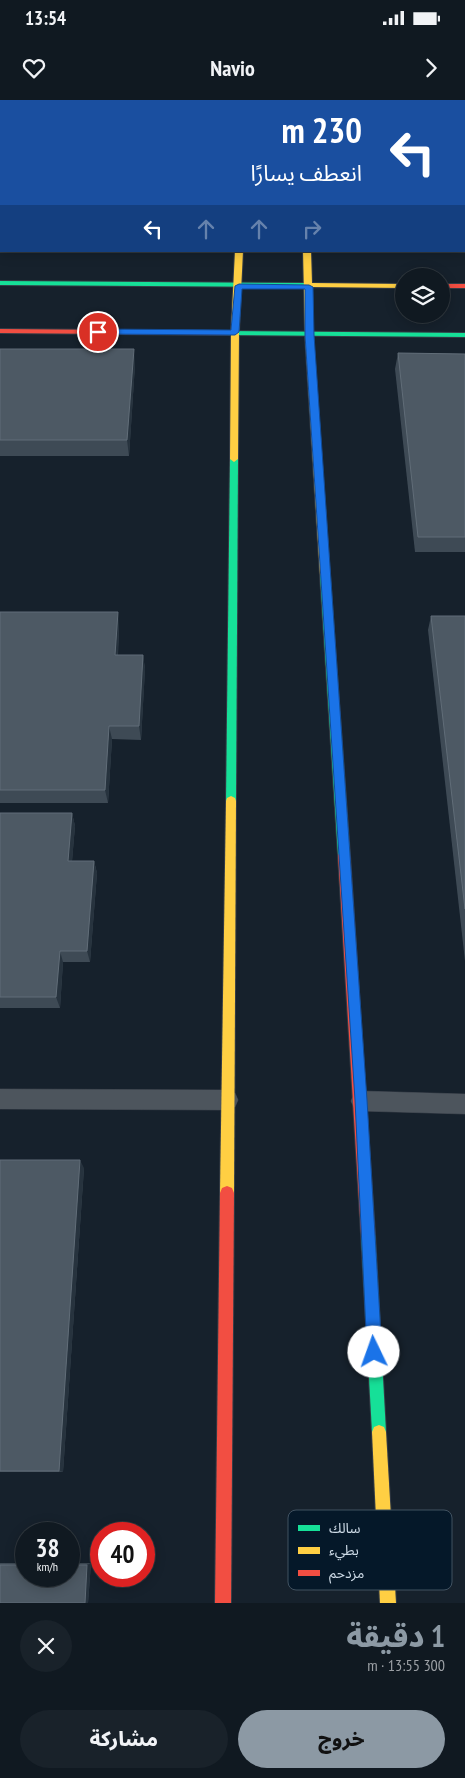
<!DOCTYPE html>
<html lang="ar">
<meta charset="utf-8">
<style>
:root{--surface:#101921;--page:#19222a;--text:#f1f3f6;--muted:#9ca0a5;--line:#30383f;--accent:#8c99a4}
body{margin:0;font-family:"PT Sans Narrow","Noto Sans Arabic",sans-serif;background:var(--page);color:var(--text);direction:rtl;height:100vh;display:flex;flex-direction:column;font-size:19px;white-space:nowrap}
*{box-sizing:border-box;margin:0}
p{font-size:16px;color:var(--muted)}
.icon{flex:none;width:28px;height:28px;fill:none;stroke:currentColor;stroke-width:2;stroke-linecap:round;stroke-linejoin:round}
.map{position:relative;height:1503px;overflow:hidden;direction:ltr}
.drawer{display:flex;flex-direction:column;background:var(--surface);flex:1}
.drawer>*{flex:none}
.guide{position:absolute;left:0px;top:0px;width:465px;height:152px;box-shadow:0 2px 12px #0003,0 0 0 1px var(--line);direction:rtl;background:#1a4fa0;color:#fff;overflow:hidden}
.fabs{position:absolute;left:395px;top:168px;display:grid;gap:10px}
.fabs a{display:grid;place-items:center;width:55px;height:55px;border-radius:50%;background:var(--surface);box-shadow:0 2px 12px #0003,0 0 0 1px var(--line);font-size:25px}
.speed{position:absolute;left:15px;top:1422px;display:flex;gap:10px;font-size:25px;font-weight:700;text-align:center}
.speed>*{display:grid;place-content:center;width:65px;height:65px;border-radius:50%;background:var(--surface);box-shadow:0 2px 12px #0003,0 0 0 1px var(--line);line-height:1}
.speed small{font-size:12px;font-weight:400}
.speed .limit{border:8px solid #d22;background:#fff;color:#111}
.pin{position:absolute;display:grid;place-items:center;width:42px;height:42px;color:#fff;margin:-21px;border:2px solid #fff;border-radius:50%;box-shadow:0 1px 5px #0007}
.me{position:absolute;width:55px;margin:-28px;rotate:357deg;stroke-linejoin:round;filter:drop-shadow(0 0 4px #0008)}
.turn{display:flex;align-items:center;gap:18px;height:105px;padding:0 20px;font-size:22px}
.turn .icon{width:65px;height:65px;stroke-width:2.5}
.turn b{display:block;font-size:35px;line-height:42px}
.lanes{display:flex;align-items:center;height:48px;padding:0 20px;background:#0003;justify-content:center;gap:25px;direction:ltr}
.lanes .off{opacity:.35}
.round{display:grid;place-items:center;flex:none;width:52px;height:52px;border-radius:26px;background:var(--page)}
.summary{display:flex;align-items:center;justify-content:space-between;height:85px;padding:0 20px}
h1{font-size:30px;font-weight:800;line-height:38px;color:var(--accent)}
.cta{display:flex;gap:10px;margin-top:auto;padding:10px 20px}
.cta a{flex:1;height:58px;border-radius:30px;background:var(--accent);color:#111;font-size:20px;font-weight:800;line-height:58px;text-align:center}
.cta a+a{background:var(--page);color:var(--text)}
.status{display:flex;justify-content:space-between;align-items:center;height:35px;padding:0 25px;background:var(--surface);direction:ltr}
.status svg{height:14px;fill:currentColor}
header{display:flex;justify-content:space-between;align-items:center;height:65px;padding:0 20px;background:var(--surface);font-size:22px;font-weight:800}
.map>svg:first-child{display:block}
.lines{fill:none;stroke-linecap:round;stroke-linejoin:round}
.lane-casing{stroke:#353c46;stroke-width:1}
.fast-casing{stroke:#353c46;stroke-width:2}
.slow-casing{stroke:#353c46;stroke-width:2}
.jam-casing{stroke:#353c46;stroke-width:2}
.lane{fill:#4d555d;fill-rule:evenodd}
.fast{fill:#16e098;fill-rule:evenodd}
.slow{fill:#ffcf43;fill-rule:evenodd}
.jam{fill:#f24e42;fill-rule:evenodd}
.wall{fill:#3e4a55}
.shaded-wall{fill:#27333e}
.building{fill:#4d5964;stroke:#616d78}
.route{fill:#1a73e8;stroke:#114b97}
.key{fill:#051829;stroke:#415261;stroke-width:1}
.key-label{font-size:14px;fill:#ccd9e5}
</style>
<div class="status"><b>13:54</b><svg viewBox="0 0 49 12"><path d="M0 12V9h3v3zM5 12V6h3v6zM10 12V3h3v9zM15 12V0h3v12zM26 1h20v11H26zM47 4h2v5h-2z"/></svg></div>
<header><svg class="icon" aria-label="forward" viewBox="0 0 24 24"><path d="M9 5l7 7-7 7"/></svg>Navio<svg class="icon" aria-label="heart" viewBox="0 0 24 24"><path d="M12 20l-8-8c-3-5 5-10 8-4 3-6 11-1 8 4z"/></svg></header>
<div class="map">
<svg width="465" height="1503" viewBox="0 0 465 1503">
<rect width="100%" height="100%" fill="#16212c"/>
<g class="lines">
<defs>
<g id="lane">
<polygon points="0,989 228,990 235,993 238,1000 235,1007 228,1010 0,1009"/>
<polygon points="361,991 465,994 465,1014 361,1011 354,1008 351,1001 354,994"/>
</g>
<g id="fast">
<polygon points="0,181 307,183 311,185 307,187 0,185"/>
<polygon points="222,231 465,233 465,237 225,235 221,233"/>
<polygon points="234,356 238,359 236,701 235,704 227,704 226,701 230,359"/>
<polygon points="325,472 330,475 350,755 348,758 344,760 340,758 338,755 320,475"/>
<polygon points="368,1127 373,1129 375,1134 386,1332 384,1337 379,1339 374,1337 372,1332 361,1134 363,1129"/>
</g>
<g id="slow">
<rect x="238" y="0" width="6" height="1"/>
<polygon points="295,0 302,0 302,1 296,1"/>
<polygon points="235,151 243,151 239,232 238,359 234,362 230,359 231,232"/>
<polygon points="303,151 311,151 312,183 404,184 404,188 312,187 313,235 330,475 325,478 320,475 305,235"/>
<polygon points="231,696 235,698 236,701 234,1093 232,1098 227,1100 222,1098 220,1093 226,701 227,698"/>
<polygon points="379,1325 384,1327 386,1332 396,1503 380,1503 372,1332 374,1327"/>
</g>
<g id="jam">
<rect x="441" y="184" width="24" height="4"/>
<polygon points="0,229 225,231 229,233 225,235 0,233"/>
<polygon points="344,750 348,752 350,755 375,1134 373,1139 368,1141 363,1139 361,1134 338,755 340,752"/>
<polygon points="227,1086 232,1088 234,1093 231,1503 215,1503 220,1093 222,1088"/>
</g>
</defs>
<use href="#lane" class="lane-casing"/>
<use href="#fast" class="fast-casing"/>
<use href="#slow" class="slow-casing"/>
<use href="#jam" class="jam-casing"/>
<use href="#lane" class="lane"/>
<use href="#fast" class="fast"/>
<use href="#slow" class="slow"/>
<use href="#jam" class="jam"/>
</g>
<g class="wall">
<polygon points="0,249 135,265 129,356 0,356"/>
<polygon points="398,253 465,254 465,452 415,452 395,269"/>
<polygon points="0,512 119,527 118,555 143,555 145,569 141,640 112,639 108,703 0,703"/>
<polygon points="431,516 465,516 465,861 428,530"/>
<polygon points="0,713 72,713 75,726 72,761 94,761 97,773 90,862 63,862 60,908 0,908"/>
<polygon points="0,1060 84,1068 63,1372 0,1372"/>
<polygon points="0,1463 26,1463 26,1476 69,1476 69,1463 91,1463 88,1503 0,1503"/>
</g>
<g class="shaded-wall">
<polygon points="134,249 135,265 129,356 127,340"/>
<polygon points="118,512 119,527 117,569 115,555"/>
<polygon points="143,555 145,569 141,640 139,626"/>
<polygon points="109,626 112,639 108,703 105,690"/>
<polygon points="72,713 75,726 71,773 68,761"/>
<polygon points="94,761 97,773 90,862 87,851"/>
<polygon points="60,851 63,862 60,908 56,897"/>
<polygon points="80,1060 84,1068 63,1372 59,1371"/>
<polygon points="91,1463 88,1503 85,1503 87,1465"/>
</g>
<g class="building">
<polygon points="0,249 134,249 127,340 0,340"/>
<polygon points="398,253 465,254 465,437 418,437"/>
<polygon points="0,512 118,512 115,555 143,555 139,626 109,626 105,690 0,690"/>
<polygon points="431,516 465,516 465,809"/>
<polygon points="0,713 72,713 68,761 94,761 87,851 60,851 56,897 0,897"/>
<polygon points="0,1060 80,1060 59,1371 0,1371"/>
<polygon points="0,1465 26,1465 26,1476 69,1476 69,1465 87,1465 85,1503 0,1503"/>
</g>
<polygon class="route" points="239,184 309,185 313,187 314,235 367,1000 382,1252 380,1257 374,1259 369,1257 367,1252 355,1000 305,235 305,189 242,189 239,232 235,235 98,234 94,232 98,229 231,230 235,186"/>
<rect x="288" y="1410" width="164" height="80" rx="8" class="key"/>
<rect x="298" y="1425" width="22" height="6" fill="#16e098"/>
<rect x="298" y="1447" width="22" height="7" fill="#ffcf43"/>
<rect x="298" y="1470" width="22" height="6" fill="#f24e42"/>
<g class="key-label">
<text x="329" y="1433">سالك</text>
<text x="329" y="1455">بطيء</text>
<text x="329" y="1478">مزدحم</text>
</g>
</svg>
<div class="fabs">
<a><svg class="icon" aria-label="layers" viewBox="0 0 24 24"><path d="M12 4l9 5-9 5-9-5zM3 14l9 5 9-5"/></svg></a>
</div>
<div class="speed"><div>38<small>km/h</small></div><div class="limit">40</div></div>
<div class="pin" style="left:98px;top:232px;background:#d93025"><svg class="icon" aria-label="arrive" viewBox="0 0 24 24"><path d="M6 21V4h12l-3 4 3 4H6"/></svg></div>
<svg class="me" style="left:374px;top:1252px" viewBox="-20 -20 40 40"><circle r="19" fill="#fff"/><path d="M0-13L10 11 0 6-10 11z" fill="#1a73e8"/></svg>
<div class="guide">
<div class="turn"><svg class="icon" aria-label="left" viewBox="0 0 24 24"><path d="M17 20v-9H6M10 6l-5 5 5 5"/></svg><div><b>230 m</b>انعطف يسارًا</div></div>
<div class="lanes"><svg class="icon" aria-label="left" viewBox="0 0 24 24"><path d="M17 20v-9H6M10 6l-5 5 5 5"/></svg><svg class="icon off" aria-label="ahead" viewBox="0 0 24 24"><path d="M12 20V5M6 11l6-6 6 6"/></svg><svg class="icon off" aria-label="ahead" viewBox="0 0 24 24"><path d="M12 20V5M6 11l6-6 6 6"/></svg><svg class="icon off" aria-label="right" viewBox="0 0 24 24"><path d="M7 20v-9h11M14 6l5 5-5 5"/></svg></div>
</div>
</div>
<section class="drawer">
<div class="summary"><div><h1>1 دقيقة</h1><p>300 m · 13:55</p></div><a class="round"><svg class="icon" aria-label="close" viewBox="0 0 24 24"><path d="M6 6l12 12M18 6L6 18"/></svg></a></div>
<div class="cta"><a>خروج</a><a>مشاركة</a></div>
</section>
